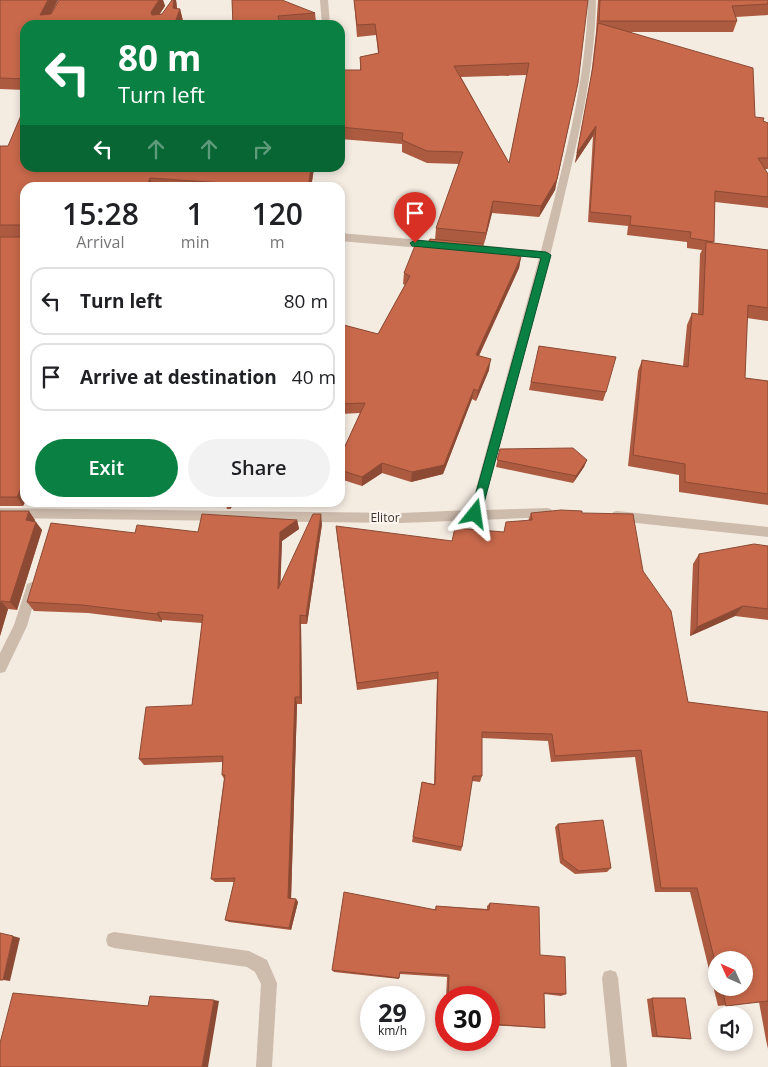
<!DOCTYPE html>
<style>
:root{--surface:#fff;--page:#f2f2f2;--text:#202124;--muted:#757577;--line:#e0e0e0;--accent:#0b8043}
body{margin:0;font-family:"Open Sans",sans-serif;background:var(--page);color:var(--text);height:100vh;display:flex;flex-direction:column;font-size:19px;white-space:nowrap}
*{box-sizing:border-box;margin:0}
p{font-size:16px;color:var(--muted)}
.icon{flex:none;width:28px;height:28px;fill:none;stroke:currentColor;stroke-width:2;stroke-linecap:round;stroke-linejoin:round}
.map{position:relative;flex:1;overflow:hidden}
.panel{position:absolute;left:20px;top:182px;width:325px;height:325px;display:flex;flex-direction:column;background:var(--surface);border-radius:15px;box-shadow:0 2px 8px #0003}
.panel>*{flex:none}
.hud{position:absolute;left:20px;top:20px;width:325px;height:152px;border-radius:15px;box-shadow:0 2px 8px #0003;background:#0b8043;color:#fff;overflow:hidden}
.needle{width:32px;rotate:315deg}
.tools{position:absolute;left:708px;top:951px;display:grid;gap:10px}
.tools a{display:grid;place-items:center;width:45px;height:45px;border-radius:50%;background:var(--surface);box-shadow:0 2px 8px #0003;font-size:25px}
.speed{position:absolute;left:360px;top:986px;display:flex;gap:10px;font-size:25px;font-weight:700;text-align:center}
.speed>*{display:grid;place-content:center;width:65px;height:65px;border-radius:50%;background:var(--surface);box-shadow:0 2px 8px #0003;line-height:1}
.speed small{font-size:12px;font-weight:400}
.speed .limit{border:8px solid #d22;background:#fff;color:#111}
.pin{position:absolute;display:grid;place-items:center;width:42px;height:42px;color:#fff;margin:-51px -21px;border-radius:50% 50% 50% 0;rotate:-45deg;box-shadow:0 0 5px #0007}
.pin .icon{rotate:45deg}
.me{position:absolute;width:55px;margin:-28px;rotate:15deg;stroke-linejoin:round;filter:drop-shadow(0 0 4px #0008)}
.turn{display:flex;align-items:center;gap:18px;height:105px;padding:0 15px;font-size:22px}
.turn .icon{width:65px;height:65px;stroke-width:2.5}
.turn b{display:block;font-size:35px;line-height:42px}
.lanes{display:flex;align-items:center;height:48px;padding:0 15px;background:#0003;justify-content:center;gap:25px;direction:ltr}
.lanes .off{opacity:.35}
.eta{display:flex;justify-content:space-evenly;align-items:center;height:85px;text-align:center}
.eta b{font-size:30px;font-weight:600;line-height:35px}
.action{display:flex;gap:10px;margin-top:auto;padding:10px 15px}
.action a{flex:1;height:58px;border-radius:30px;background:var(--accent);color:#fff;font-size:20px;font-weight:600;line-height:58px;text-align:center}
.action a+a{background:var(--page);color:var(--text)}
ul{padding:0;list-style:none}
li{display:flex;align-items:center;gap:15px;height:68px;margin:0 10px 8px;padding:0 5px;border:2px solid var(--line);border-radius:15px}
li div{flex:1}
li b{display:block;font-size:19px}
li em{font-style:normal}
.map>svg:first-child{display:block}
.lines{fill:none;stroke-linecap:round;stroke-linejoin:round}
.lane{fill:#cdbbac;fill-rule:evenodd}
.street{fill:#cdbbac;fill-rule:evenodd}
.wall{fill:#ac5a40;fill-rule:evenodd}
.shaded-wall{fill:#8c4a34}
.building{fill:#c8694b;stroke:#8c4a34;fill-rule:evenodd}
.route{fill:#0b8043;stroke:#07532c}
.labels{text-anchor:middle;stroke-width:4.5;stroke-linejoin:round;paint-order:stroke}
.street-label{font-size:12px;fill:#3b302b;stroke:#fbf5ee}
</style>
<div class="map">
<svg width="768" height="1067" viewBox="0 0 768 1067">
<rect width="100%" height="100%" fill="#f4ebe1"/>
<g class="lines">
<polygon class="lane" points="32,582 37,584 38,588 27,626 5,672 0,673 0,653 14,625 26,588 27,584"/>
<g class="street">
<polygon points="320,0 328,0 330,25 322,25"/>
<path d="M588,0H596C595,69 579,135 563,202C539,305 510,407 482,510L547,508L551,509L553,513L551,517L401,523L0,518V508L401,513L470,510L539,258L481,253L476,249L481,245L541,251C562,169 586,85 588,0Z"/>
<polygon points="340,233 444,242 449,246 444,250 340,241"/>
<polygon points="617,511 768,527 768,537 617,521 613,520 611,516 613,512"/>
<polygon points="114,932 249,951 267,960 277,983 272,1067 256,1067 261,984 255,972 247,967 114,948 108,946 106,940 108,934"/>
<polygon points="610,970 616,972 618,978 627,1067 611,1067 602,978 604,972"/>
</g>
</g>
<g class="wall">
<polygon points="0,0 58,0 50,14 59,0 163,0 165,6 159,15 162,14 172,0 176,0 177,9 180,9 183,21 25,25 25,90 0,89"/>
<polygon points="232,0 315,13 316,22 285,25 233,25"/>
<path d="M354,0H588L555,190L539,217L492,213L484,244H483V246L521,257L519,268L479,356L489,370L476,401L472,399L443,474L411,482L382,473L362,486L340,479V457L360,413L340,414V324L378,334L405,285L403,284L404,273L427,245L435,240L436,228L459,164L427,163L402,152V144L340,139V79L360,70V57L378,53L376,35L357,37ZM527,75L509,163L461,77Z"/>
<polygon points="598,0 768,0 768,15 736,17 737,21 733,32 631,32 755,117 768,123 768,169 765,169 768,174 768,208 715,202 713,243 768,250 768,321 747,318 745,378 768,381 768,505 679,492 679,475 628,466 638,371 642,360 683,366 687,325 692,313 698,314 700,254 702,250 687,248 687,242 627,235 628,226 588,222 593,136 575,163 591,77 596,32"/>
<polygon points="0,146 25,168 314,168 311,188 25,188 25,502 23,506 0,506 0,237 20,236 0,237"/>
<polygon points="539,346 606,392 603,401 529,390"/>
<polygon points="500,449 587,460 584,467 573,483 496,467"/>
<polygon points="225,502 236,502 230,509 227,509"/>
<polygon points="0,511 35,520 34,521 42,530 17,610 8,609 0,636"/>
<path d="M531,513H582L643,571L688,702L768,712V1049L766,1040L759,1002L718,1006L690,892H655L635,757L551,762L548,741L482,738V776L480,782L472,781L462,847L461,851L412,842L422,782L434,784L437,679L357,690L337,536L452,541L504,532L506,522L528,521ZM716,960L744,988H716Z"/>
<polygon points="297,520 299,529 282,541 280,584 322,524 307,624 301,624 302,704 297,704 291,898 296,899 298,902 291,930 229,922 225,920 234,882 215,882 211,879 224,779 222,775 222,762 144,765 139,759 192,705 202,623 162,620 162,622 88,613 34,611 27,602 135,533 198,532"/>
<polygon points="768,546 768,620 735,616 690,636 693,564 699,554"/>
<polygon points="558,824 611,868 607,872 575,874 560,863 555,827"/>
<polygon points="490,903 540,955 566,994 561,996 544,994 545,1028 489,1025 489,998 446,998 447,977 400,974 399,979 334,972 332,970 435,909 436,906 487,909 487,906"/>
<polygon points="652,998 691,1039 652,1037 647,999"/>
</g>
<g class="shaded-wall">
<polygon points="48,0 58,0 45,25 40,15"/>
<polygon points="159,0 163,0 165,6 153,24 151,12"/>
<polygon points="174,0 176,0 177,8 176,19 173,8"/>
<polygon points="180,9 183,21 181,25 174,25"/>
<polygon points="578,83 555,190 539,217 541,206"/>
<polygon points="596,126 593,136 575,163 577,153"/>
<polygon points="311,168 314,168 311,188 308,188"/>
<polygon points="150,178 153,188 146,188"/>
<polygon points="493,201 492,213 484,244 486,233"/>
<polygon points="521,257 519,268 474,366 476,355"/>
<polygon points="491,359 489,370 476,401 478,391"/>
<polygon points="474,389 472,399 443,474 411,482 412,472"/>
<polygon points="587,460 584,467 573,483 576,476"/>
<polygon points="382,463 382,473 362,486 362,477"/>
<polygon points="25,479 25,502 23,506 17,497"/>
<polygon points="228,502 236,502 230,509"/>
<polygon points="29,511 35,520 32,529 26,520"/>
<polygon points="321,514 322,524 307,624 306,616"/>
<polygon points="297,520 299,529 282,541 280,597 278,589 280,532"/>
<polygon points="36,522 42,530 17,610 10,602"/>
<polygon points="1,601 8,609 0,636 0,605"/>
<polygon points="743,606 735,616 690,636 697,627"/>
<polygon points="158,612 162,620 162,622 157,614"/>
<polygon points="300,615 301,624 302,704 300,697"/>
<polygon points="295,697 297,704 291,901 288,898"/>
<polygon points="296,899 298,902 291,930 289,928"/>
<polygon points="13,936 20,938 10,981 3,980"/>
<polygon points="214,1000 219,1001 208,1067 202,1067"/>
</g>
<g class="building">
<polygon points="0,0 48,0 40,15 51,14 59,0 159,0 151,12 152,15 162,14 172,0 174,0 173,8 180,9 174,25 25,25 25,79 0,78"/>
<polygon points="232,0 282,0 315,13 278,16 280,25 233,25"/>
<path d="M354,0H588L578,83L557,179L541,206L493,201L486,233L436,228L463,152L427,151L402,140L403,133L340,127V79L341,70H361L360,57L379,53L375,24L357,25ZM529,63L509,163L454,66Z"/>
<polygon points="600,0 768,0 768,4 732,6 737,21 599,21"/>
<polygon points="598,23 753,68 755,117 764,118 763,121 768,123 768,158 758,158 768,174 768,197 715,191 714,242 690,238 691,232 630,225 631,216 590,212 596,126 577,153 593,66"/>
<polygon points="25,106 25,168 311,168 308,188 252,188 252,185 150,178 146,188 25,188 25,366 24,369 25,369 25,479 17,497 0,497 0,237 20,237 22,235 20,225 0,225 0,146 8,146"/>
<polygon points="430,239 483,244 483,246 521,257 476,355 491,359 478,391 474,389 444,465 412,472 382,463 362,477 340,470 340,457 365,403 340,404 340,324 378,334 410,276 404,273 416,243 427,245"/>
<polygon points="706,242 768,250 768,308 748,305 745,378 768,381 768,494 685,482 685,464 633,455 642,360 688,367 692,313 703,315"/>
<polygon points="539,346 616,357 606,392 531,382"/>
<polygon points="573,448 587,460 576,476 497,460 500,449"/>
<polygon points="561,510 582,511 582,513 633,514 643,571 671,611 688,702 768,712 768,1002 768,1001 726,1006 722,988 744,988 744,960 716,960 716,966 697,888 661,888 641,750 555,756 552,734 482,732 482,776 473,776 462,847 413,837 422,782 435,785 438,672 357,683 336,526 452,541 455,528 504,532 506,522 532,520 531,513"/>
<polygon points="0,511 29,511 26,520 36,522 10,602 1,601 0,605"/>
<polygon points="202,514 297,520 280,532 278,589 313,514 321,514 306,616 300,615 300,697 295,697 288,898 296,899 289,928 225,920 235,878 211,879 225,775 222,775 223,756 139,759 146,707 192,705 203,615 158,612 157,614 82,605 27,602 51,523 135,533 137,525 198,532"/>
<polygon points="754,544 768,546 768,609 743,606 697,627 699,554"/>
<polygon points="603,820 611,868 579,871 563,859 558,824"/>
<polygon points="344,892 436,910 436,906 489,910 490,903 539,907 540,955 565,957 566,994 544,993 545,1028 489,1024 489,998 448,998 449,975 400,972 399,978 332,970"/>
<polygon points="0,933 13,936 3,980 0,980"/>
<polygon points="13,993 148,1006 150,996 214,1000 202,1067 0,1067 0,1043"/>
<polygon points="652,998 685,998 691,1039 657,1036"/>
</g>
<polygon class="route" points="415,240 546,252 551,255 481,514 479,518 471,518 470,514 541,258 412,246 410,243"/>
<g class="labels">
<g class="street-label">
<text x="385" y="522">Elitor</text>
</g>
</g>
</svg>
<div class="tools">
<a><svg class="needle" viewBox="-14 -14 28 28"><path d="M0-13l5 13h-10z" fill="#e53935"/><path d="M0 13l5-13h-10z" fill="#757577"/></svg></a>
<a><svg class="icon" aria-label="sound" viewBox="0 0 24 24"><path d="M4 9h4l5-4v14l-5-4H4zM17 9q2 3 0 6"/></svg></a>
</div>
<div class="speed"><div>29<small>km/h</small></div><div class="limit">30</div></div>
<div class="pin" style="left:415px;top:243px;background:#d93025"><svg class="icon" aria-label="arrive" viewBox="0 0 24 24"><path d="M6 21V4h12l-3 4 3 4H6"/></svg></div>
<svg class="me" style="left:475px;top:514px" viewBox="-20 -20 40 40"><path d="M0-17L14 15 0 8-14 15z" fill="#0b8043" stroke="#fff" stroke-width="4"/></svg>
<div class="hud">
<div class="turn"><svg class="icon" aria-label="left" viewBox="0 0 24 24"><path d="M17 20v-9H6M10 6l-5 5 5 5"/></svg><div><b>80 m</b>Turn left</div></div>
<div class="lanes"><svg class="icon" aria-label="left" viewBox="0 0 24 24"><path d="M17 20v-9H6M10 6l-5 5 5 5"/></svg><svg class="icon off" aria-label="ahead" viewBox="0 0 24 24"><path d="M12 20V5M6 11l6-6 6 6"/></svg><svg class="icon off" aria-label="ahead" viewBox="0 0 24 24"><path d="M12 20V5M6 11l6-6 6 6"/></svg><svg class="icon off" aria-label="right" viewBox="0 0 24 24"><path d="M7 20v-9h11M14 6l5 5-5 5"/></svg></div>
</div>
<section class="panel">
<div class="eta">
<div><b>15:28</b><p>Arrival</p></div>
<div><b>1</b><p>min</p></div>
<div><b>120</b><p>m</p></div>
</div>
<ul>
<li><svg class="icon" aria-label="left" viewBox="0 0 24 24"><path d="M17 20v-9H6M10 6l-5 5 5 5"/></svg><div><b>Turn left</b></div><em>80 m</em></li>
<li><svg class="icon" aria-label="arrive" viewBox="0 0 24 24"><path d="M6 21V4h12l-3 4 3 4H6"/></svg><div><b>Arrive at destination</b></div><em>40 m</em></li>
</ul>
<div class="action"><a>Exit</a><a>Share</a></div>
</section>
</div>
